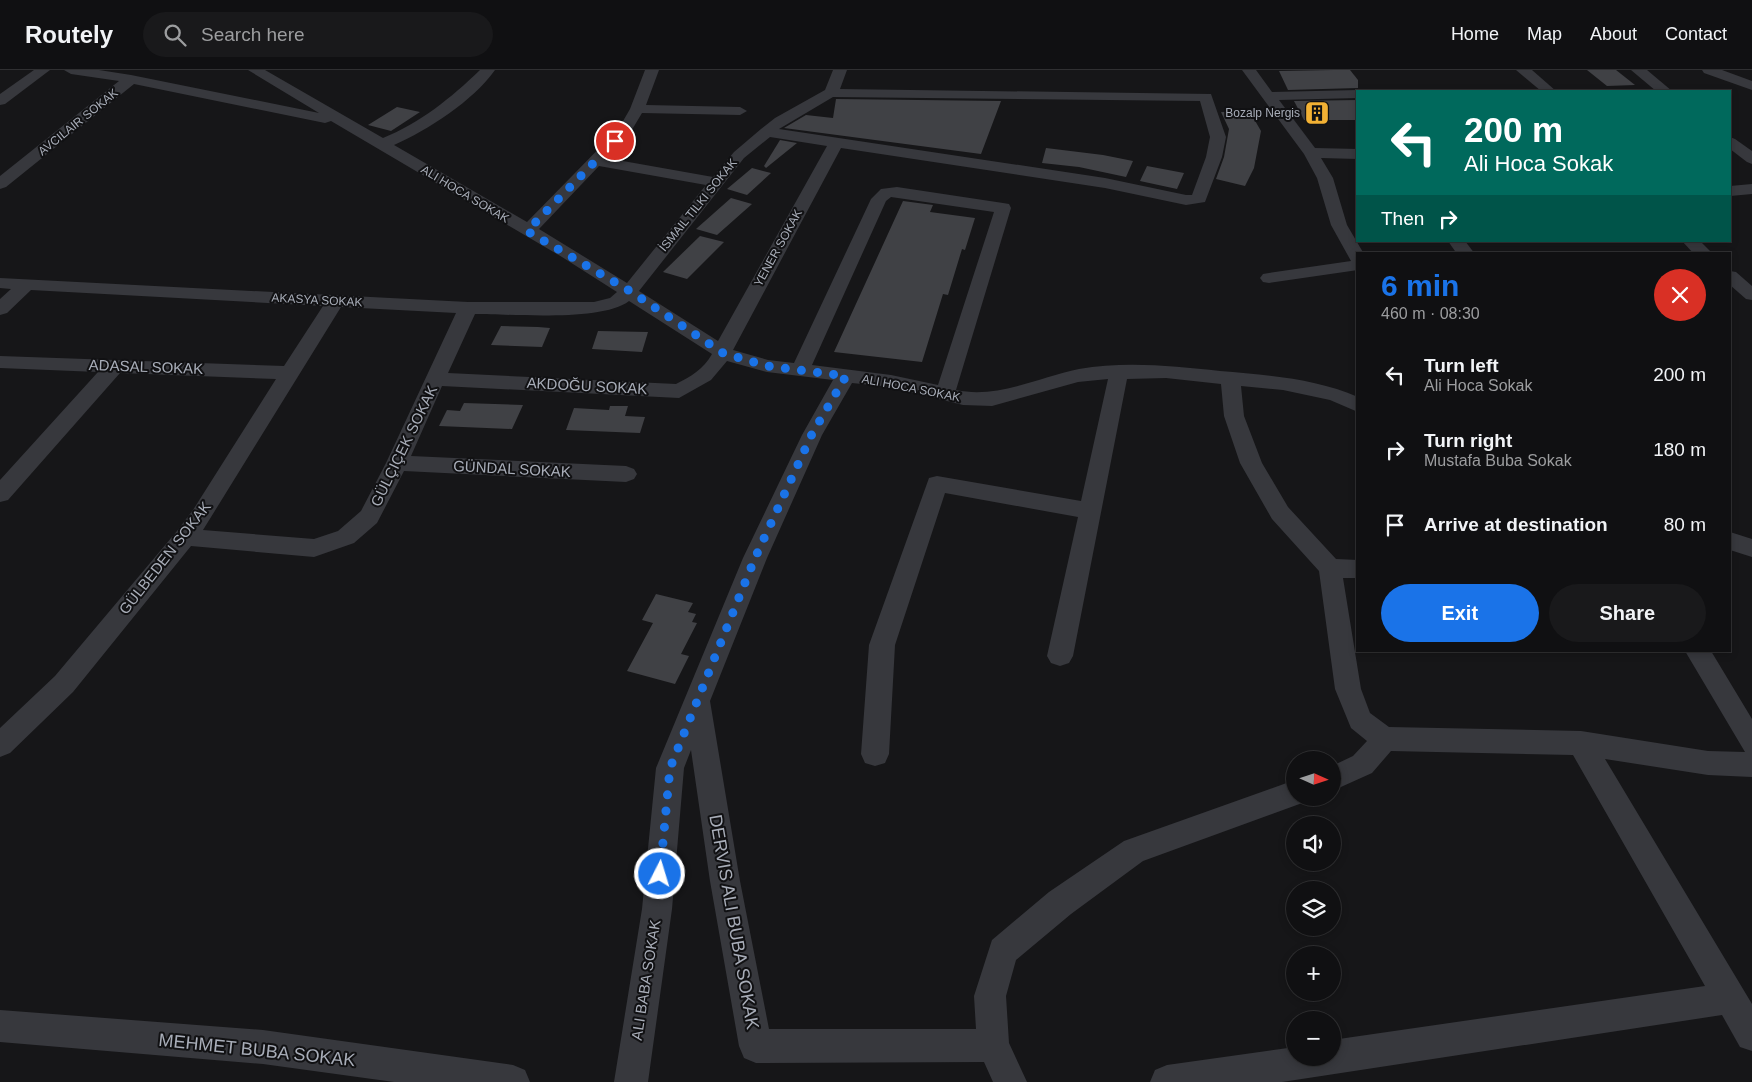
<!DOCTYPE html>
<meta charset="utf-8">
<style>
:root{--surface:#101012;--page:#19191b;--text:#f1f3f6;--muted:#9c9d9f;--line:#303032;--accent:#1a73e8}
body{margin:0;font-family:Helvetica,sans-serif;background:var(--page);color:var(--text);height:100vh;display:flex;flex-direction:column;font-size:19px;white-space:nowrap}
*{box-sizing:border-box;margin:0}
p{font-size:16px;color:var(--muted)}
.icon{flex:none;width:28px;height:28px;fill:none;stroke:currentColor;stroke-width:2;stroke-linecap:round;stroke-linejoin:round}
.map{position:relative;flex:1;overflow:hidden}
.drawer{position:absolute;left:1356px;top:182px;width:375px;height:400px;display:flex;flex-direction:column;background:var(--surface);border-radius:0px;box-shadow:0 2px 8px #0003,0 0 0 1px var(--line)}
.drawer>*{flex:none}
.banner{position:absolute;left:1356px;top:20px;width:375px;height:152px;border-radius:0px;box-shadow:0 2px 8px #0003,0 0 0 1px var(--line);background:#00695c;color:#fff;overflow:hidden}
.needle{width:32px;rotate:93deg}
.controls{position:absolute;left:1286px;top:681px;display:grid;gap:10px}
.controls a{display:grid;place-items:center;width:55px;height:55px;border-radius:50%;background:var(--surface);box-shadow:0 2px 8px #0003,0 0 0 1px var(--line);font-size:25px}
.pin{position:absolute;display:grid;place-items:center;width:42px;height:42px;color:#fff;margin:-21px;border:2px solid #fff;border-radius:50%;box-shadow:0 1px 5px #0007}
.me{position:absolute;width:55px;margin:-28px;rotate:5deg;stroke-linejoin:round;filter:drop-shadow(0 0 4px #0008)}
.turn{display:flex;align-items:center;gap:18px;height:105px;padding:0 25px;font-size:22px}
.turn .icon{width:65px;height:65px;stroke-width:2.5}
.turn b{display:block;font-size:35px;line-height:42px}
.then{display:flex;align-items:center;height:48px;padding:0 25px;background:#0003;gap:10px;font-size:19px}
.round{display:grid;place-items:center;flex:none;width:52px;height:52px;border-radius:26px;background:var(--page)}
.headline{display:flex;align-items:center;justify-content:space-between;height:85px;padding:0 25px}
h1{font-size:30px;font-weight:800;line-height:38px;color:var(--accent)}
.primary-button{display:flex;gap:10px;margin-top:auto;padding:10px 25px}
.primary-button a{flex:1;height:58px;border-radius:30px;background:var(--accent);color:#fff;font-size:20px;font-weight:800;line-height:58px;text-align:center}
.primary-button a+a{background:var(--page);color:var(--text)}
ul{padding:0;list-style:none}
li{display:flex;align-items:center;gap:15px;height:75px;padding:0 25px}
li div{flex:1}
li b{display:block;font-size:19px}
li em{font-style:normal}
header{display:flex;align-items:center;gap:30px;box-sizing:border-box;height:70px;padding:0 25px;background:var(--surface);border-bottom:1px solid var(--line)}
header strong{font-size:24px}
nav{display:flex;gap:28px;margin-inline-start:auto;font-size:18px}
.search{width:350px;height:45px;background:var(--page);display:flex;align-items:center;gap:12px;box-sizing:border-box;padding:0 18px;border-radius:28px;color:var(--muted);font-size:19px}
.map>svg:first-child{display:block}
.building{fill:#404145}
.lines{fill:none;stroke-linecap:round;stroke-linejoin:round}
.minor{fill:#37383d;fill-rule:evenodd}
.route{stroke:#1a73e8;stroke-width:9;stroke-dasharray:0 16.2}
.labels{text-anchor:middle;stroke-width:4;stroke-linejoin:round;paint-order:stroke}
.far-poi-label{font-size:12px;fill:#a8adb8;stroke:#111113;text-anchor:end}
.far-street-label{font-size:12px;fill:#a8adb8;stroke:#111113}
.street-label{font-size:15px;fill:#a8adb8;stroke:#111113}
.near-street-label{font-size:18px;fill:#a8adb8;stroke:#111113}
</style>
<header>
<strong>Routely</strong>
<div class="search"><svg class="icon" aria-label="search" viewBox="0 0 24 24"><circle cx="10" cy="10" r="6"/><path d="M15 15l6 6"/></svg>Search here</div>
<nav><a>Home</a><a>Map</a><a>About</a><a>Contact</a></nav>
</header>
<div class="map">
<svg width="1752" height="1012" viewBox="0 0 1752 1012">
<rect width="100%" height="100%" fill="#161618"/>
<g class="building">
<polygon points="1333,0 1350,0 1358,10 1358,18 1288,20 1279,1"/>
<polygon points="1587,0 1616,0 1635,15 1607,16"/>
<polygon points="836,29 1001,31 981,84 784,58 806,45 833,48"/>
<polygon points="1358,30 1358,50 1304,50 1294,31"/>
<polygon points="397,37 420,42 391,61 368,55"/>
<polygon points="1221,42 1250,42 1261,61 1254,98 1245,116 1216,109 1224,87 1229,59"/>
<polygon points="780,70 797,73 766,98 764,96"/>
<polygon points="1046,78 1103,85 1133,91 1126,107 1079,97 1042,93"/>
<polygon points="1147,96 1184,103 1177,119 1140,111"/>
<polygon points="752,98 771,103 747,125 727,119"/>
<polygon points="731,128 752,134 717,165 696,159"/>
<polygon points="903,131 933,135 930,142 975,148 965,180 962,179 948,225 943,224 922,292 834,282"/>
<polygon points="700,166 724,172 687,209 663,202"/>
<polygon points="501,256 538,257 550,258 542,277 491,275"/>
<polygon points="598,261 648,262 642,282 592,279"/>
<polygon points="464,333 523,335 512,359 439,356 447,340 460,341"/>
<polygon points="610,336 628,336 625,346 645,347 640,363 566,360 574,338 609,340"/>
<polygon points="656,524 693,533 688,542 696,544 692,552 697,553 681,584 689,586 675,614 627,601 653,553 642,550"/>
</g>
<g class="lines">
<g class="minor">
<polygon points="34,0 50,0 5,34 0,35 0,24"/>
<path d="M64,0H99L131,5L319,43L248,0H265L383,68C420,53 451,28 480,0H495C473,31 428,60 394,75L527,152L619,58L630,39L645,0H659L646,35L740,37L747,41L740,45L642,43L630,63L606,88L713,107L734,82L761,59L775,48L825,20L833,0H847L840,19L1211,24L1226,67L1222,87L1205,132L1186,135L1105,118L841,78L733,280L768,290L794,293L871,129L881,119L897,117L1003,133L1009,134L1011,138L956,320C998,329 1039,307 1079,299C1125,291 1174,296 1220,301C1266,305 1315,308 1358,327V342L1330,330L1283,320L1241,316L1244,346L1262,393L1288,437L1336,489L1358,490V508H1343L1361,619L1370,643L1389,657L1581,661L1708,681L1745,682L1685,581H1711L1752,649V707L1708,705L1605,689L1752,934V981L1740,977L1722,945L1282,1012H1150L1155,1000L1167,995L1295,977V988H1332V970L1705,916L1573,685L1391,681L1372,703L1332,721V696L1353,686L1367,671L1351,658L1335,619L1319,501L1272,449L1240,393L1224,346L1221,314L1166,308L1127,309L1073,586L1069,593L1060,596L1051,593L1047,586L1078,447L945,423L895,575L889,684L885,693L875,696L865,693L861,684L869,575L929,408L937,406L1081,431L1108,309L1078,312L992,336L963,335L891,317L852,313L822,365L767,488L710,631L740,811L769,959H976L974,926L992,870L1049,822L1124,771L1295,710V728H1307L1305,732L1143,791L1071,844L1016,890L1006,926L1009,973L1027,1012H993L984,992L756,993L744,988L739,976L710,811L691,680L684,698L672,839L648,1012H614L642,839L656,698L743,488L802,365L833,310L767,302L727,291L711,310L679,328L442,316L411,386L626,396L634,399L637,404L634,409L626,412L404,401L377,453L354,473L314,487L191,476L73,622L10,683L0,687V658L55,606L177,461L193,440L276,309L120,303L8,430L0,432V410L98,302L0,298V286L284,296L323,236L31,220L7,243L0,245V229L11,219L0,218V208L468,232H594L610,228L617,222L562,187L331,51L325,53L134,14L6,117L0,119V106L119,11L71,4ZM833,27L1200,31L1210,67L1206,87L1192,125H1186L1105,108L779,59ZM770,67L827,76L718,271L639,221L744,88ZM599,96L706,115L627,213L539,159ZM891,127L994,142L938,315L891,305L812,295L886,131ZM629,231L712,284C704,299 690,307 676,314L448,303L475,244C511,244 602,252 629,231ZM341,237L456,243L386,393L361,441L338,461L314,469L203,460Z"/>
<polygon points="1242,0 1256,0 1272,22 1358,20 1363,21 1358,21 1358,28 1279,30 1315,78 1358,79 1358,89 1321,88 1333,108 1347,155 1364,184 1358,184 1358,200 1269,213 1263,212 1260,208 1263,204 1269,203 1351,191 1331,155 1317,108 1304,84"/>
<polygon points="1516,0 1532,0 1556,21 1541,21"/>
<polygon points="1631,0 1647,0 1672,21 1656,21"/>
<polygon points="1702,0 1722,0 1752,11 1752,20 1704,3"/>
<polygon points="1730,67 1735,69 1752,81 1752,94 1747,92 1730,79"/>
<polygon points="1752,114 1752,124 1730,126 1730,116"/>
<polygon points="1448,171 1465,171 1475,184 1457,184"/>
<polygon points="1682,171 1700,171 1713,184 1694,184"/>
<polygon points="1730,201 1736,202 1752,216 1752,230 1746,229 1730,215"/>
<polygon points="1730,462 1752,469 1752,487 1730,480"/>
<polygon points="0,940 263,960 513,995 525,1000 530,1012 394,1012 263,994 0,972"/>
</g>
</g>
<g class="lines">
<polyline class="route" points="615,71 527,161 630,221 723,283 767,296 846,306 812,364 755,488 670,698 660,804"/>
</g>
<defs>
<symbol id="building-square" viewBox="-11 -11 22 22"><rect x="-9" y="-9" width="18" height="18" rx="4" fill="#f2b134" stroke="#111113"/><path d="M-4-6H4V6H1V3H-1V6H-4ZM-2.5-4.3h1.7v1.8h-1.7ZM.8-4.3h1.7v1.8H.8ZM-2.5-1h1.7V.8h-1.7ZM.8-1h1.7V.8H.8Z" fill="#111"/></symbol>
</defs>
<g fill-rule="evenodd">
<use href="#building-square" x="1303" y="29" width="28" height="28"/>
</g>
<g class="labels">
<g class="far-poi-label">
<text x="1300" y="47">Bozalp Nergis</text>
</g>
<g class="far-street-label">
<text transform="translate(78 52) rotate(-39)" y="4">AVCILAIR SOKAK</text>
<text transform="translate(465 124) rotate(31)" y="4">ALI HOCA SOKAK</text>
<text transform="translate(698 135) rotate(-51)" y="4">İSMAIL TILKI SOKAK</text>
<text transform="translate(778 178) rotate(-61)" y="4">YENER SOKAK</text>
<text transform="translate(317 230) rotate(3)" y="4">AKASYA SOKAK</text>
<text transform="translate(911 318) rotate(11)" y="4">ALI HOCA SOKAK</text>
</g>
<g class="street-label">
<text transform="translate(146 297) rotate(2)" y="5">ADASAL SOKAK</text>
<text transform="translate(587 316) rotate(3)" y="5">AKDOĞU SOKAK</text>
<text transform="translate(404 376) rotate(-64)" y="5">GÜLÇIÇEK SOKAK</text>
<text transform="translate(512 399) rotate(3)" y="5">GÜNDAL SOKAK</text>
<text transform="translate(165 488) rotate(-52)" y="5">GÜLBEDEN SOKAK</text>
<text transform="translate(646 910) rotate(-81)" y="5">ALI BABA SOKAK</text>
</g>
<g class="near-street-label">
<text transform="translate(734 852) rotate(80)" y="6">DERVIS ALI BUBA SOKAK</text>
<text transform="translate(257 980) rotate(6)" y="6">MEHMET BUBA SOKAK</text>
</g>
</g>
</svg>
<div class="controls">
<a><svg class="needle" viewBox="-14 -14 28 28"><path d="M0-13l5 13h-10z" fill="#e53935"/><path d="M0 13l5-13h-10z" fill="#9c9d9f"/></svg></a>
<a><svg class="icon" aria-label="sound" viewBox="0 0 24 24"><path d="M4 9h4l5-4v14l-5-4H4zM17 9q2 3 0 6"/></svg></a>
<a><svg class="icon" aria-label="layers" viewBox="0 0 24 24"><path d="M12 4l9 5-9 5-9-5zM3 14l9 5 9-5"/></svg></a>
<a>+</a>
<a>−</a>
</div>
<div class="pin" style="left:615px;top:71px;background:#d93025"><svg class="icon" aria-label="arrive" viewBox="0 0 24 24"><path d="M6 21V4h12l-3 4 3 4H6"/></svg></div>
<svg class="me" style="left:660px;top:804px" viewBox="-20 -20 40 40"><circle r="17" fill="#1a73e8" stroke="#fff" stroke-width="3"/><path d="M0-11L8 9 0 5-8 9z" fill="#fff"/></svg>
<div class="banner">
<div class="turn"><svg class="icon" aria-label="left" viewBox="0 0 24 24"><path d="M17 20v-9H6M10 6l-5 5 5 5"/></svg><div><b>200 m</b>Ali Hoca Sokak</div></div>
<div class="then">Then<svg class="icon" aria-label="right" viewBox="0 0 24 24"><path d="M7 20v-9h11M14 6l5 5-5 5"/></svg></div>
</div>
<section class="drawer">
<div class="headline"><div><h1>6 min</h1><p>460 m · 08:30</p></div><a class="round" style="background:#d93025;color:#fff"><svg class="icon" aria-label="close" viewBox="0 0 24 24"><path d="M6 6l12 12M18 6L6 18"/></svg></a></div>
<ul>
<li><svg class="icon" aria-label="left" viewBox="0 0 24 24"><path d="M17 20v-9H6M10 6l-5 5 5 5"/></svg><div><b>Turn left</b><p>Ali Hoca Sokak</p></div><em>200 m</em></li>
<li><svg class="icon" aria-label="right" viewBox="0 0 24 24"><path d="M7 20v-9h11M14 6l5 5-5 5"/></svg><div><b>Turn right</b><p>Mustafa Buba Sokak</p></div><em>180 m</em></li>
<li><svg class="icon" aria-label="arrive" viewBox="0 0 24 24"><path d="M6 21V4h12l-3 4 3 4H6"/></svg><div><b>Arrive at destination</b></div><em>80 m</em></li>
</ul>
<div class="primary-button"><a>Exit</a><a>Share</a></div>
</section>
</div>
